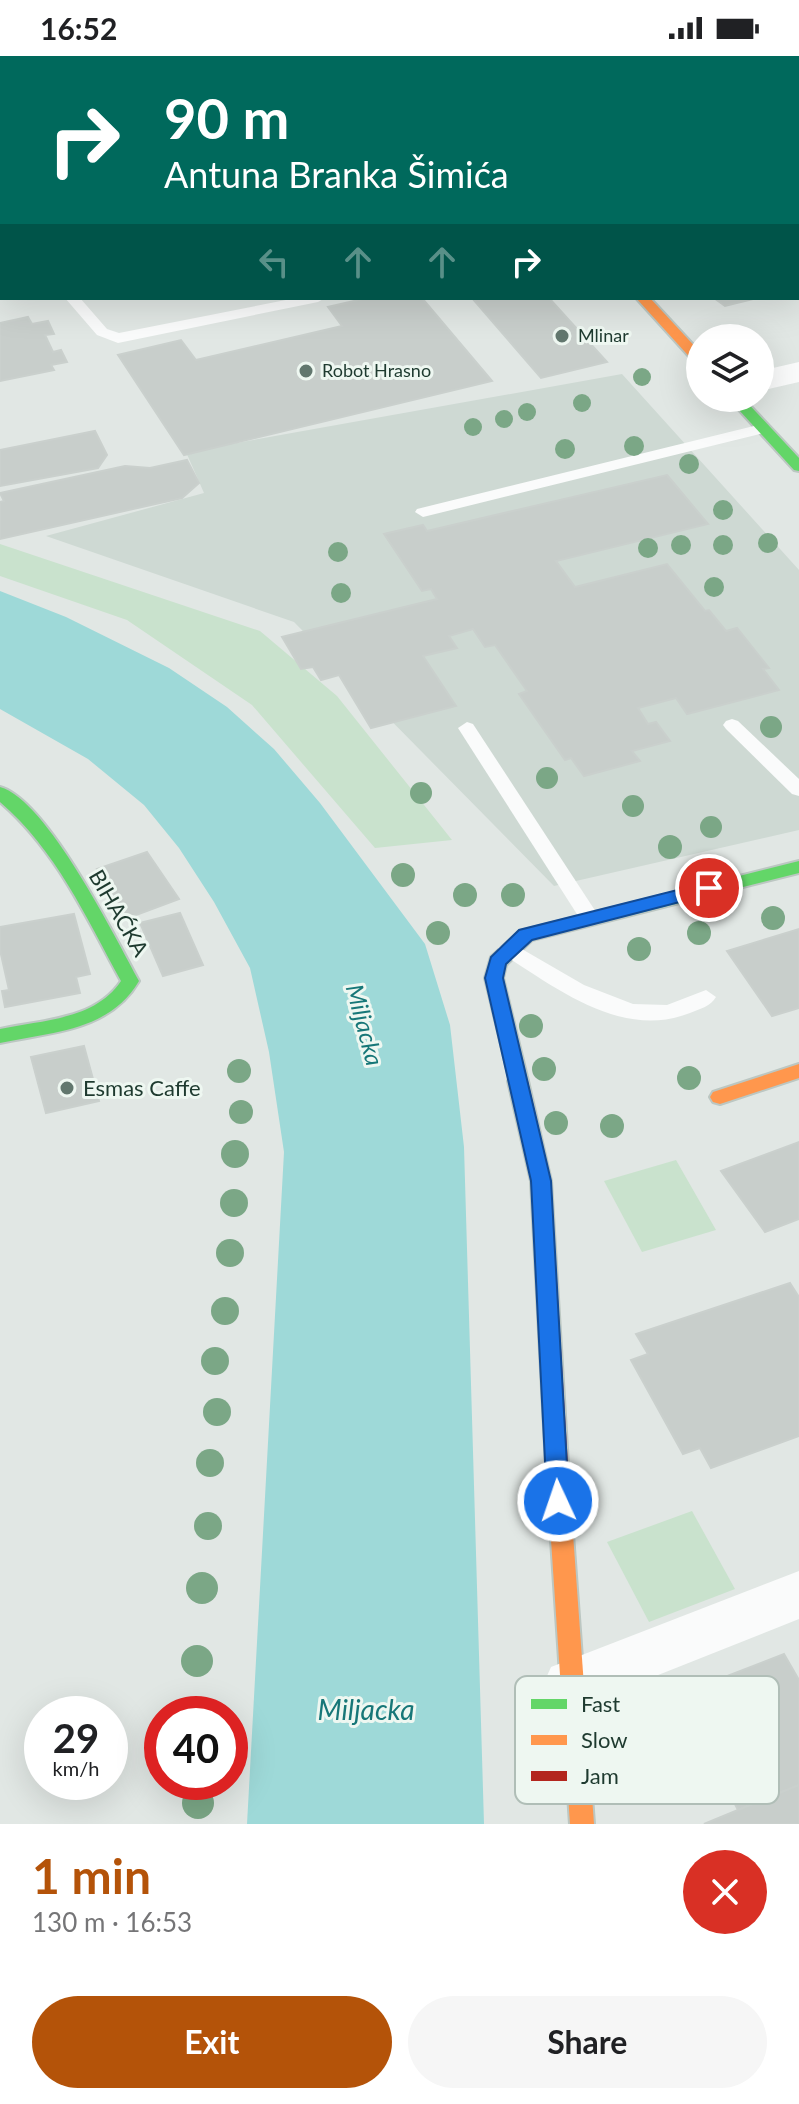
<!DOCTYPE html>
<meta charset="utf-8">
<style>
:root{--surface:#fff;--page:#f6f6f6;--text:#202124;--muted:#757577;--accent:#b45309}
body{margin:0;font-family:Lato,sans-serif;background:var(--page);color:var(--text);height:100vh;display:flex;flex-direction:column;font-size:30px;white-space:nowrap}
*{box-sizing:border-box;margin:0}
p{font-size:26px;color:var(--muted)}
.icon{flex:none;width:44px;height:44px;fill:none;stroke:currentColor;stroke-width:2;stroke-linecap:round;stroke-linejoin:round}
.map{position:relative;height:1768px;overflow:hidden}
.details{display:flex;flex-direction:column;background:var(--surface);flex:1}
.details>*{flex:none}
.hud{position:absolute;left:0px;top:0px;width:800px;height:244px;box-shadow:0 8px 32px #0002;background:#00695c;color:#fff;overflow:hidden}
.tools{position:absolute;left:686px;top:268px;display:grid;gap:16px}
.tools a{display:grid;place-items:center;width:88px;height:88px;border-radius:50%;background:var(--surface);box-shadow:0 8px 32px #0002;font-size:40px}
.speed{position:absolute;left:24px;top:1640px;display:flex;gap:16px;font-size:40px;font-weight:700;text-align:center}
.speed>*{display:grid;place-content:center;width:104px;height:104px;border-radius:50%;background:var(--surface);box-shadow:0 8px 32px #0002;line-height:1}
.speed small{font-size:20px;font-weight:400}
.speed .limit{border:12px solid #d22;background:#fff;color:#111}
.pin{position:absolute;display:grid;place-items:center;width:68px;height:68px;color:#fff;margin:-34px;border:4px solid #fff;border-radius:50%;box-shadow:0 2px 8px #0007}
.me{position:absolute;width:88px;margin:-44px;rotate:357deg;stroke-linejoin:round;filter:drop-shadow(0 0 6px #0008)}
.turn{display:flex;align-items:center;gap:28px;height:168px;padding:0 32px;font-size:36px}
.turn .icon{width:104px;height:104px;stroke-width:2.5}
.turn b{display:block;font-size:56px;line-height:68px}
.lanes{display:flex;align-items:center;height:76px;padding:0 32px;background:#0003;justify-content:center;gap:40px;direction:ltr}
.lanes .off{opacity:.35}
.round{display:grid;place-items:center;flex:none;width:84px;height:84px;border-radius:42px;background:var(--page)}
.head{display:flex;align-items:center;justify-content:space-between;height:136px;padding:0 32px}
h1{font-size:48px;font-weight:700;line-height:60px;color:var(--accent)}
.primary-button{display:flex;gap:16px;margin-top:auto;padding:16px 32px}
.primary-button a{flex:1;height:92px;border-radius:48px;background:var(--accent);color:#fff;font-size:32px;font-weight:700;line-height:92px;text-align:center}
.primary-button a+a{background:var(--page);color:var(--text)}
.status{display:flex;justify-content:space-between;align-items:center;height:56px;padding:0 40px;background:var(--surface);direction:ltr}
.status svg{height:22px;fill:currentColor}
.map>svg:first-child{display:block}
.built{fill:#ced9d3}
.green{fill:#c9e2cd}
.water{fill:#9ed9d8}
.building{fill:#c8cecb;stroke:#cad0cd;stroke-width:2}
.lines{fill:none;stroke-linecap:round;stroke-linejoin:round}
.fast-casing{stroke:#bcc7c2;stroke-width:4}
.slow-casing{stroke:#bcc7c2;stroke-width:4}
.jam-casing{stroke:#bcc7c2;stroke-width:4}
.lane{fill:#fafbfb;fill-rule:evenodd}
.street{fill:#fafbfb;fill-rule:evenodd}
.fast{fill:#63d668;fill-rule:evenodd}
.slow{fill:#ff974d;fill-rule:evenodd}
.jam{fill:#b3261e;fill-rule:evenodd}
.tree{fill:#7ba786}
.route{fill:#1a73e8;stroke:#114b97;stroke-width:2}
.poi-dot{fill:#62776e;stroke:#eef7f1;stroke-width:3}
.labels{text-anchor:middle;stroke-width:6;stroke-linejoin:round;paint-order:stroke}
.far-poi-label{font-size:18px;fill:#1e3a2f;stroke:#eef7f1;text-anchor:start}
.street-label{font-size:22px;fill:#1e3a2f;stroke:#eef7f1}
.poi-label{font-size:22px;fill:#1e3a2f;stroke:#eef7f1;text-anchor:start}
.water-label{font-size:24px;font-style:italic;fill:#177778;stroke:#eef7f1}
.near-water-label{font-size:28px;font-style:italic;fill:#177778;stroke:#eef7f1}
.key{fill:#eef7f1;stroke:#b0beb7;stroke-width:2}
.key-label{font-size:22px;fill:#1e3a2f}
</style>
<div class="status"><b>16:52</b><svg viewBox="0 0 49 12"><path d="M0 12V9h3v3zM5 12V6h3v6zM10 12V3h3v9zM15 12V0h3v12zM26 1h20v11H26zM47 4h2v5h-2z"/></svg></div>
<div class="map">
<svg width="799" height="1768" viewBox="0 0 799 1768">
<rect width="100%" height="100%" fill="#e1e7e4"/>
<polygon class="built" points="622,318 799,514 799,774 554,830 294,566 46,480 204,437 186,396"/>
<g class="green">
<polygon points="0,488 260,575 337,640 452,784 375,792 252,649 127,564 0,520"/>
<polygon points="676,1104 716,1174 642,1196 604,1125"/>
<polygon points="692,1455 735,1533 649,1566 607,1486"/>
</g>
<polygon class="water" points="0,535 66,561 169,612 227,651 274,693 320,747 425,888 450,969 464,1091 484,1768 247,1768 284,1096 269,996 250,912 214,846 179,792 144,749 88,703 0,653"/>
<g class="building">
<polygon points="367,242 422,242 492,325 184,399 118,299 181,284 196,304 342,270 328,251"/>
<polygon points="472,242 549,242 607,306 541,322"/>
<polygon points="714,242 757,242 725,250"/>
<polygon points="28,261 32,268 48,265 54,278 45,279 53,296 61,294 67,306 51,309 54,314 0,325 0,267"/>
<polygon points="95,375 107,399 98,412 0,430 0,394"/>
<polygon points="187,404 199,427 182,442 0,483 0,446 4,445 0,437 125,410 150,412"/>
<polygon points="667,419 708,468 556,505 575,531 667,508 705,555 709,554 726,575 737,572 769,612 763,613 779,634 687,658 676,642 638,652 648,668 656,666 670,685 632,695 640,705 584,720 571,702 565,704 519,638 527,635 495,589 485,591 473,573 449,580 457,592 423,600 456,650 371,672 339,619 321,624 313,611 301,613 282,581 437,543 431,533 422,535 384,478 423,469 427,475"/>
<polygon points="147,796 179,843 128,862 97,813"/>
<polygon points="180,857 203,909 163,920 140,867"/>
<polygon points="74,858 90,918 76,921 80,937 5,951 2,935 9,934 0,894 0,871"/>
<polygon points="799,873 799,952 772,960 727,895"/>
<polygon points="84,990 99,1045 46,1057 31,1001"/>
<polygon points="799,1086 799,1163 765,1176 721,1115"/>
<polygon points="790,1227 799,1241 799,1380 711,1412 700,1392 683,1398 631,1304 648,1298 636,1278"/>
<polygon points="784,1598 799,1624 799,1729 738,1754 678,1639"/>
<polygon points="799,1729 799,1768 704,1768 738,1754"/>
</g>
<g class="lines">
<defs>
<g id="fast">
<polygon points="728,342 743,342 799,402 799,415 794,414"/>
<path d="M0,731C47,744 115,881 139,925C110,975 52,976 0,987V973C42,964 95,964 121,925C86,861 56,794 0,746Z"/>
<polygon points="799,805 799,817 532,884 506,909 503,922 528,1025 525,1030 511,1030 485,922 491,901 520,875"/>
</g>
<g id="slow">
<rect x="0" y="69" width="2" height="8"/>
<polygon points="636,242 650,242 700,296 700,308 695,307"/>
<polygon points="799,1008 799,1022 720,1048 713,1046 710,1041 713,1036"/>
<polygon points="557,1400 565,1402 568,1409 594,1768 570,1768 546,1409 549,1402"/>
</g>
<polygon id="jam" points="518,1018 525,1020 528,1025 551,1125 568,1409 565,1416 557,1418 549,1416 546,1409 531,1125 508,1025 511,1020"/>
</defs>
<use href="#fast" class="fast-casing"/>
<use href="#slow" class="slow-casing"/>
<use href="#jam" class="jam-casing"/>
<g class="lane">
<rect x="0" y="197" width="2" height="9"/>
<polygon points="65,242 80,242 107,273 119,277 296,242 325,242 318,246 118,287 97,279"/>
<polygon points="762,368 770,373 768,376 423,461 415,456 417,453"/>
<polygon points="732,663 738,665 799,723 799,740 792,738 726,673 723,669 726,665"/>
<polygon points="467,666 473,668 596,856 599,861 596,866 582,866 458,672"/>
<path d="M508,885L584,929L633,948L667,949L706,934L716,941C711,950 700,953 690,957C622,984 556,932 501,897L498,892Z"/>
</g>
<g class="street">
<rect x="0" y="30" width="2" height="20"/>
<rect x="798" y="161" width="1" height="18"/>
<rect x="798" y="202" width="1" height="19"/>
<polygon points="799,306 799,326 760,335 760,315"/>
<polygon points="799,1515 799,1563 570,1654 551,1647 543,1629 551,1611"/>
</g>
<use href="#fast" class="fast"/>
<use href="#slow" class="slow"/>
<use href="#jam" class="jam"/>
</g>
<g class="tree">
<circle cx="642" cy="321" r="9"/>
<circle cx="582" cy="347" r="9"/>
<circle cx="527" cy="356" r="9"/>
<circle cx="504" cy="363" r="9"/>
<circle cx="473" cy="371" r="9"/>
<circle cx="634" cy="390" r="10"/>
<circle cx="565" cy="393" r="10"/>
<circle cx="689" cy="408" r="10"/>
<circle cx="723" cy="454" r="10"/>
<circle cx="768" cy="487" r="10"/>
<circle cx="681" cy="489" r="10"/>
<circle cx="723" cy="489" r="10"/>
<circle cx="648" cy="492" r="10"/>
<circle cx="338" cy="496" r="10"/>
<circle cx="714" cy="531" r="10"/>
<circle cx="341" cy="537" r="10"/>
<circle cx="771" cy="671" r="11"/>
<circle cx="547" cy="722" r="11"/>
<circle cx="421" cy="737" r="11"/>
<circle cx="633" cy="750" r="11"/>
<circle cx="711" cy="771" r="11"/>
<circle cx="670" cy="791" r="12"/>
<circle cx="403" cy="819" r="12"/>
<circle cx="465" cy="839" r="12"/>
<circle cx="513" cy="839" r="12"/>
<circle cx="773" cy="862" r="12"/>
<circle cx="438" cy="877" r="12"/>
<circle cx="699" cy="877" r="12"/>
<circle cx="639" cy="893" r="12"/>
<circle cx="531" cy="970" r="12"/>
<circle cx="544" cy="1013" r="12"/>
<circle cx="239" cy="1015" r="12"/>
<circle cx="689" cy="1022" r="12"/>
<circle cx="241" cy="1056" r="12"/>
<circle cx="556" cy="1067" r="12"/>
<circle cx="612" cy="1070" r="12"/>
<circle cx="235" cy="1098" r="14"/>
<circle cx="234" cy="1147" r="14"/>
<circle cx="230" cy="1197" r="14"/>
<circle cx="225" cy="1255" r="14"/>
<circle cx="215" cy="1305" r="14"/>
<circle cx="217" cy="1356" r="14"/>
<circle cx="210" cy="1407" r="14"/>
<circle cx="208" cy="1470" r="14"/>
<circle cx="202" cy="1532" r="16"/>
<circle cx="197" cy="1605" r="16"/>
<circle cx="198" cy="1747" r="16"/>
</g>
<polygon class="route" points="709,826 718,832 715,837 532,884 506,908 503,922 551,1125 569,1445 566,1452 558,1455 550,1452 547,1445 531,1125 485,922 491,901 519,874"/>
<g class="poi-dot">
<circle cx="562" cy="280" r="8"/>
<circle cx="306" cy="315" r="8"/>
<circle cx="67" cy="1032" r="8"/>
</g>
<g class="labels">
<g class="far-poi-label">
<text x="578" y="286">Mlinar</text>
<text x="322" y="321">Robot Hrasno</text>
</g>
<g class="street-label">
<text transform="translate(119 857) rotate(60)" y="8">BIHAĆKA</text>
</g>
<g class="poi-label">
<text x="83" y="1040">Esmas Caffe</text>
</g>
<g class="water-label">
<text transform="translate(364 969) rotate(75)" y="8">Miljacka</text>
</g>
<g class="near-water-label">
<text x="366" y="1664">Miljacka</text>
</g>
</g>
<rect x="515" y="1620" width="264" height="128" rx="12" class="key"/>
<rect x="531" y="1643" width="36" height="10" fill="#63d668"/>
<rect x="531" y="1679" width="36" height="10" fill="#ff974d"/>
<rect x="531" y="1715" width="36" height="10" fill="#b3261e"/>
<g class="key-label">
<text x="581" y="1656">Fast</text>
<text x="581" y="1692">Slow</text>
<text x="581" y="1728">Jam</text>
</g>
</svg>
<div class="tools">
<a><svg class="icon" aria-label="layers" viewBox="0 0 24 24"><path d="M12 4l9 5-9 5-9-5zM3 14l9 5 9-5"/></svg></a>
</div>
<div class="speed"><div>29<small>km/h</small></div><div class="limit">40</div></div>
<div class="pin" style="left:709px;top:832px;background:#d93025"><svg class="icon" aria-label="arrive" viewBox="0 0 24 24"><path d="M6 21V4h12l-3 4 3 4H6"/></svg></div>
<svg class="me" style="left:558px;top:1445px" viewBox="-20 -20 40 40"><circle r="17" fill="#1a73e8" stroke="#fff" stroke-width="3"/><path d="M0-11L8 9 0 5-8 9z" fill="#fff"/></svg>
<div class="hud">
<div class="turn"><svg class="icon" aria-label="right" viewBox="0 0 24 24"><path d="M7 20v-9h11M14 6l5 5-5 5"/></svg><div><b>90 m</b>Antuna Branka Šimića</div></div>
<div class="lanes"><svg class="icon off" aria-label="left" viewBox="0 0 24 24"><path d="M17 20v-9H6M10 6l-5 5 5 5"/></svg><svg class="icon off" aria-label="ahead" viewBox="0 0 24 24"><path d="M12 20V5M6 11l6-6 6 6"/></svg><svg class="icon off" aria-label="ahead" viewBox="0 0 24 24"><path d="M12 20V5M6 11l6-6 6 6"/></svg><svg class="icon" aria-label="right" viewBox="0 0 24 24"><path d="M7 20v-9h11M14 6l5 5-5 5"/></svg></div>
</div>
</div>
<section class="details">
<div class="head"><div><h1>1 min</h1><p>130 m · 16:53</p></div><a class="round" style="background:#d93025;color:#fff"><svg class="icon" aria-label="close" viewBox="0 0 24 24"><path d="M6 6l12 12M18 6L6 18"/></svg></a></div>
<div class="primary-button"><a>Exit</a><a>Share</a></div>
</section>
